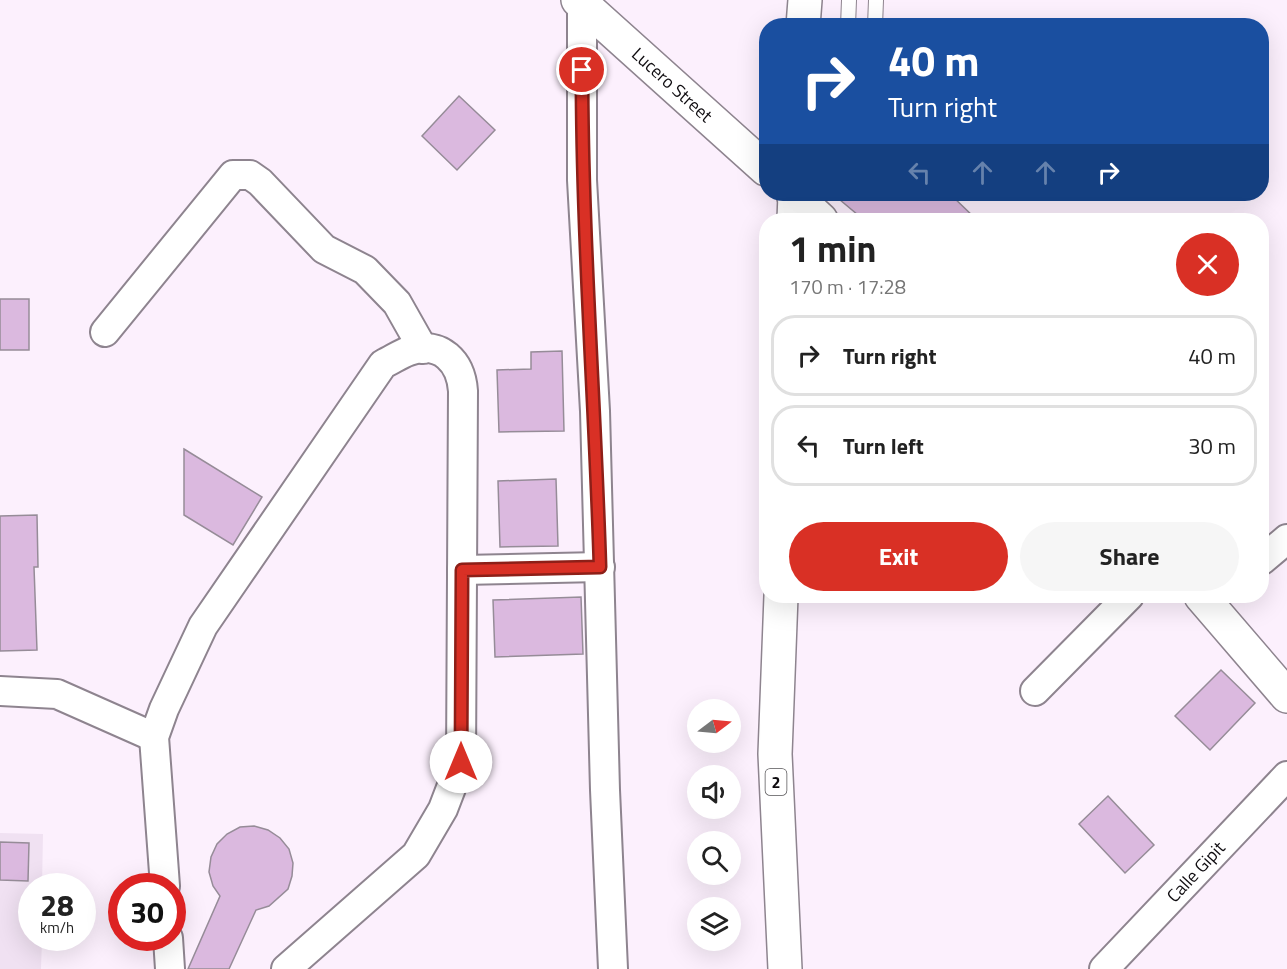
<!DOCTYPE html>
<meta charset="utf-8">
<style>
:root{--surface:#fff;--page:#f6f6f6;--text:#222;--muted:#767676;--line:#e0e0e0;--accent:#d93025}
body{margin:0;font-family:"Titillium Web",sans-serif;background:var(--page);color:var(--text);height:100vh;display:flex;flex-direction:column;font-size:22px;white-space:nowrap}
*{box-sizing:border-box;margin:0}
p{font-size:20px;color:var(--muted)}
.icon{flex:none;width:33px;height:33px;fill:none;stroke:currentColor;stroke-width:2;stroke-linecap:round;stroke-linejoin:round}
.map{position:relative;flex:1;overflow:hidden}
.side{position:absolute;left:759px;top:213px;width:510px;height:390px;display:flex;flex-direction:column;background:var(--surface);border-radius:24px;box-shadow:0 6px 24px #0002}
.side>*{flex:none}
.top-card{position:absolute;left:759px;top:18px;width:510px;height:183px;border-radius:24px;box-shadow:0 6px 24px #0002;background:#1a4fa0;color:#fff;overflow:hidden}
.needle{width:39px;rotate:74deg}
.controls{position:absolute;left:687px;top:699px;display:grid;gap:12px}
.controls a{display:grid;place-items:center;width:54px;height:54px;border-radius:50%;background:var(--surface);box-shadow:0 6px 24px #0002;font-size:30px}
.speed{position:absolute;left:18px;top:873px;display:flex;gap:12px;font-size:30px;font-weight:700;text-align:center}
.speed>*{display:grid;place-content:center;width:78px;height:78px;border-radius:50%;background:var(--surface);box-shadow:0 6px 24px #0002;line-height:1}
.speed small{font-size:15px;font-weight:400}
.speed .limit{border:9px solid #d22;background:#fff;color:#111}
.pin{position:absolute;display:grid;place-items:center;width:51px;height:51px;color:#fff;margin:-26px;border:3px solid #fff;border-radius:50%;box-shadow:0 2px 6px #0007}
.me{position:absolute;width:66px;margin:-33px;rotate:0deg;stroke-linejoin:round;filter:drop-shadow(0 0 4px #0008)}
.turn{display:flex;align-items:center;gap:21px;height:126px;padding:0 30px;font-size:27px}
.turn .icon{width:78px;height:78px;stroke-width:2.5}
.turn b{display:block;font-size:42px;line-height:51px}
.lanes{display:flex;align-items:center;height:57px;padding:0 30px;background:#0003;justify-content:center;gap:30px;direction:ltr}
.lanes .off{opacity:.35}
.round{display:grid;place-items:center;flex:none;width:63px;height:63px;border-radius:32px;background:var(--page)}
.overview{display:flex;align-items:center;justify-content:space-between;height:102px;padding:0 30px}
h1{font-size:36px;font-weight:700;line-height:45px}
.primary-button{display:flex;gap:12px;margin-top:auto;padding:12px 30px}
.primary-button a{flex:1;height:69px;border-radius:36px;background:var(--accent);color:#fff;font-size:24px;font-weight:700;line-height:69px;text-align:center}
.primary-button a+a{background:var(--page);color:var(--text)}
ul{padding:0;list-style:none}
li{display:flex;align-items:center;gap:18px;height:81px;margin:0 12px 9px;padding:0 18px;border:3px solid var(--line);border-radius:24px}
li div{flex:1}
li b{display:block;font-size:22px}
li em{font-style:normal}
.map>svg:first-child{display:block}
.built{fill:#f0e1f2}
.building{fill:#dbb9df;stroke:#968c98;stroke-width:1.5}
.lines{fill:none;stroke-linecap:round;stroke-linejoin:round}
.service-casing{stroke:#8e848f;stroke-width:16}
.minor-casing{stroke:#8e848f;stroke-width:32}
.tertiary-casing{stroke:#8e848f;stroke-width:36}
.trunk-casing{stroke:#8e848f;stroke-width:36}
.service{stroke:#fff;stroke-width:14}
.minor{stroke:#fff;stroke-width:28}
.tertiary{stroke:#fff;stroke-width:33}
.trunk{stroke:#fff;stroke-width:33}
.route-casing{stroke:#8d1f18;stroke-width:15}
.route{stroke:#d93025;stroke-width:10}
.labels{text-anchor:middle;stroke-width:6;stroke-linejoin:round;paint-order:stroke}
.shield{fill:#fff;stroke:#565457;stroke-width:1.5}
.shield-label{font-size:16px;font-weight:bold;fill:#0e0b0f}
.street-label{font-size:18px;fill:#0e0b0f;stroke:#fff}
</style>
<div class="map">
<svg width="1287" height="969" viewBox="0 0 1287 969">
<rect width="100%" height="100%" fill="#fcf0fd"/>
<polygon class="built" points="0,833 43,834 42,886 32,886 32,938 42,938 41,969 0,969"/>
<g class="building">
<polygon points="459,96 495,130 457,170 422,136"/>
<polygon points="833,194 950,194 977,220 864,220"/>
<rect x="0" y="299" width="29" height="51"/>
<polygon points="562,351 564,431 499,432 497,370 531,369 531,352"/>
<polygon points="184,449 262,497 233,545 184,515"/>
<polygon points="556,479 558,546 500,547 498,481"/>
<polygon points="37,515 38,567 34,567 37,650 0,651 0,516"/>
<polygon points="581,597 583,654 495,657 493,600"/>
<polygon points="1221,670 1255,703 1210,750 1175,716"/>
<polygon points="1108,796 1154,845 1125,873 1079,824"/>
<polygon points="254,826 268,830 280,838 289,849 293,863 292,876 288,889 269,906 256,910 229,969 188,969 220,896 213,886 209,872 211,857 217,844 227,834 240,827"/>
<polygon points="0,842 29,843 28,881 0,880"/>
</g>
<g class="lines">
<defs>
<g id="service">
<polyline points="848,26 849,0"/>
<polyline points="875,26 876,0"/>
</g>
<g id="minor">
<polyline points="582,4 582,180 595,411 605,790 613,969"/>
<polyline points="105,332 233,175 250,175 260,182 324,249 365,270 397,303 423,349"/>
<polyline points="1262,560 1287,539"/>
<polyline points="462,570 600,567"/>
<polyline points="0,691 57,694 154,737"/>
<polyline points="1035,691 1129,596"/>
<path d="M165,886L154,737L164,709L203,626L383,364C392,360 400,354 409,351C441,340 461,362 463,391L461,762L443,809L416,855L286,969"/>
<polyline points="168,938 170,969"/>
<polyline points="1104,969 1287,776"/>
</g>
<g id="tertiary">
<polyline points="578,0 766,169"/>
<polyline points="793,194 821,220"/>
<polyline points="1201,596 1287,696"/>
</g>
<g id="trunk">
<polyline points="803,26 805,0"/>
<polyline points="794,220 795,194"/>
<polyline points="781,596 775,754 785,969"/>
</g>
</defs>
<use href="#service" class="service-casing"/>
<use href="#minor" class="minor-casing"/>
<use href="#tertiary" class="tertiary-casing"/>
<use href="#trunk" class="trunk-casing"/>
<use href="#service" class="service"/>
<use href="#minor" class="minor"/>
<use href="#tertiary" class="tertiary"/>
<use href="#trunk" class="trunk"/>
</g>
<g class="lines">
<defs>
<path id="route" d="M461,762L462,570L600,567C595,401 582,236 582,70"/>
</defs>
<use href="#route" class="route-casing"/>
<use href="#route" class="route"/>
</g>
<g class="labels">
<rect class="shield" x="765.5" y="769" width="21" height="26" rx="4.5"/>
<g class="shield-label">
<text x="776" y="788">2</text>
</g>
<g class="street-label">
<text transform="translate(672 85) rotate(42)" y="6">Lucero Street</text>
<text transform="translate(1196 872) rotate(-47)" y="6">Calle Gipit</text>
</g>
</g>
</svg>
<div class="controls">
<a><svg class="needle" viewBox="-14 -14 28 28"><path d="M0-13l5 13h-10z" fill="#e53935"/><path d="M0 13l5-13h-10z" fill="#767676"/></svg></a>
<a><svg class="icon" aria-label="sound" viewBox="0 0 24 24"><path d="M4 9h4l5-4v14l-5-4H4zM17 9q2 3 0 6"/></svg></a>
<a><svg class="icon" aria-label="search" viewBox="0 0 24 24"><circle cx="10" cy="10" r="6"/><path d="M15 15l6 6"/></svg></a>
<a><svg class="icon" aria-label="layers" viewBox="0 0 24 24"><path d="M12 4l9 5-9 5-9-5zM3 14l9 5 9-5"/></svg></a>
</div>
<div class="speed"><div>28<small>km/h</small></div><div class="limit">30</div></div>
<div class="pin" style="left:582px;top:70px;background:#d93025"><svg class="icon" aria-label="arrive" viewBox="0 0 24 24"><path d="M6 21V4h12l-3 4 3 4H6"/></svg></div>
<svg class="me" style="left:461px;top:762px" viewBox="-20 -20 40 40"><circle r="19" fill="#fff"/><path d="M0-13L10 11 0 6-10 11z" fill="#d93025"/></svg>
<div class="top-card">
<div class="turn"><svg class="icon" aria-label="right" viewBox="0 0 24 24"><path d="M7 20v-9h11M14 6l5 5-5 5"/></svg><div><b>40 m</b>Turn right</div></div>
<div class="lanes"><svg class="icon off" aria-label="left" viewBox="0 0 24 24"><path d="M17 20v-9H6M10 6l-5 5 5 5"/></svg><svg class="icon off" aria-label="ahead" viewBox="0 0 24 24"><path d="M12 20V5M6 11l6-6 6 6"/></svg><svg class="icon off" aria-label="ahead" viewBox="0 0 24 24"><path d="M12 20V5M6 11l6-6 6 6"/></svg><svg class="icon" aria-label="right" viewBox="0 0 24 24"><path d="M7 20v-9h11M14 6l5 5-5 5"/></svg></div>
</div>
<section class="side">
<div class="overview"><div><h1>1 min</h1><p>170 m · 17:28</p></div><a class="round" style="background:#d93025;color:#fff"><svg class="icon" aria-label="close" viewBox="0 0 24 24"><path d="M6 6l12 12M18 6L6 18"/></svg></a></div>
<ul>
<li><svg class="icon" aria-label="right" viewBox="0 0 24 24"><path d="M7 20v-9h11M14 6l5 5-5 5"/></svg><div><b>Turn right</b></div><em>40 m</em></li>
<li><svg class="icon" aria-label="left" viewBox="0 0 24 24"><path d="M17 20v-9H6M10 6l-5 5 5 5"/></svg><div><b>Turn left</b></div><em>30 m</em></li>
</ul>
<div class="primary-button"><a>Exit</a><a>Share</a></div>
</section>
</div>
